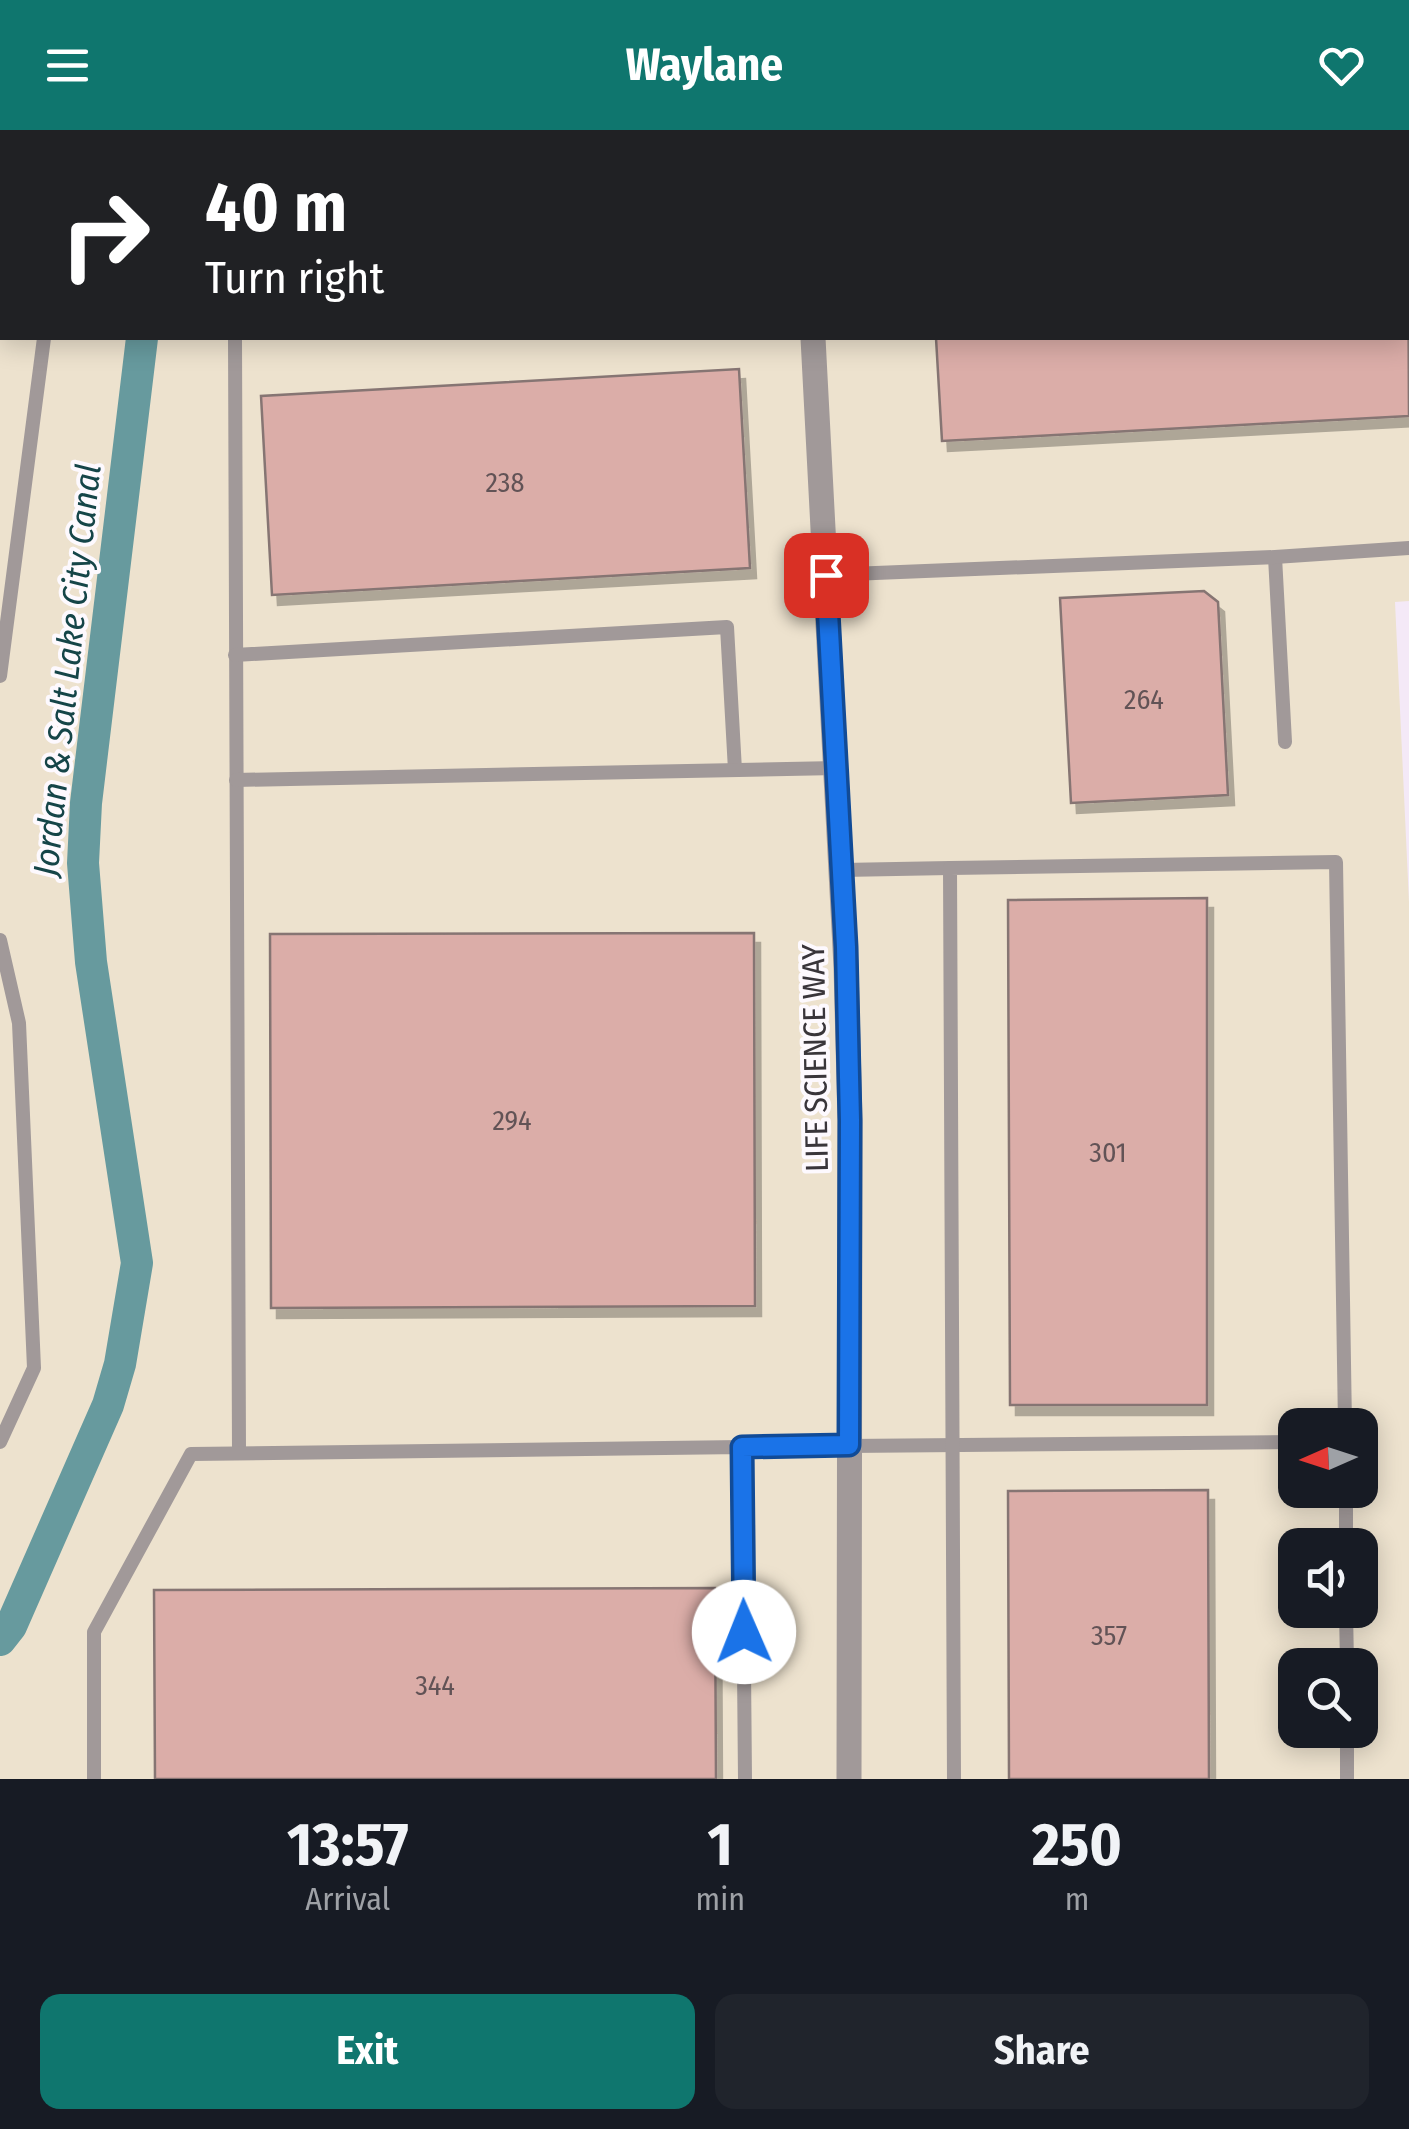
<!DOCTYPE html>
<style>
:root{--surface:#171b24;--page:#20242c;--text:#f1f3f6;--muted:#9ea1a6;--accent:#0f766e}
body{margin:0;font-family:"Fira Sans Condensed",sans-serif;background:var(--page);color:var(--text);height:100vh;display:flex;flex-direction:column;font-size:38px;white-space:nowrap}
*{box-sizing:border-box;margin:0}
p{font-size:32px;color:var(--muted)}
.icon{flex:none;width:55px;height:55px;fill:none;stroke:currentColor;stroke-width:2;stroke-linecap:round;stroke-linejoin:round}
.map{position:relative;height:1649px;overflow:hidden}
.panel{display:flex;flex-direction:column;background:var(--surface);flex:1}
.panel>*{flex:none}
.hud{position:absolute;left:0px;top:0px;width:1410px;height:210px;box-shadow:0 5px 25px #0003;background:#202124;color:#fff;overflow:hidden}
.needle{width:65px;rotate:267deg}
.controls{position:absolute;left:1278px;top:1278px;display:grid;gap:20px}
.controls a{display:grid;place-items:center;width:100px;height:100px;border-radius:20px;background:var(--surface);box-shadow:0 5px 25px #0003;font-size:50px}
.pin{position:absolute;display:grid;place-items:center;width:85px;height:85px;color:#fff;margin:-42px;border-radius:20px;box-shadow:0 5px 15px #0006}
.me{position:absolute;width:110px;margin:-55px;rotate:359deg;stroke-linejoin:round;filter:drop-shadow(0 0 8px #0008)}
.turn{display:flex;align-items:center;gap:35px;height:210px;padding:0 40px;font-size:45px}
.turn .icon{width:130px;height:130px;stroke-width:2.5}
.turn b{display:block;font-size:70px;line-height:85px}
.eta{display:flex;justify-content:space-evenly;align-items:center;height:170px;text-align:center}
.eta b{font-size:60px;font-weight:700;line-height:70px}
.primary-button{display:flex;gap:20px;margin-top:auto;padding:20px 40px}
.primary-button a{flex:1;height:115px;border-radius:20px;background:var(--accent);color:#fff;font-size:40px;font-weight:700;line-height:115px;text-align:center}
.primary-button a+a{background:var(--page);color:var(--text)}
header{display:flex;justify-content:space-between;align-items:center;height:130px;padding:0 40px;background:var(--accent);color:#fff;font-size:45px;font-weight:700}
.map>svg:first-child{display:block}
.commercial{fill:#ede2ce;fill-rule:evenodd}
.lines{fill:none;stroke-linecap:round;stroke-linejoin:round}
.canal{stroke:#679a9e;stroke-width:32}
.building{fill:#dbada8;stroke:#867573;stroke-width:2.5;filter:url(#shadow)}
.service{stroke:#a19999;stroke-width:14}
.minor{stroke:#a19999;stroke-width:25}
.route-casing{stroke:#114b97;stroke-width:25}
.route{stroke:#1a73e8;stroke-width:18}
.labels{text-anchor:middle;stroke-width:8;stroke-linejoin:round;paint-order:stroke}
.number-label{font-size:28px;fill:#625356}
.street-label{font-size:32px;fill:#39353a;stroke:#fdf9fe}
.water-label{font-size:35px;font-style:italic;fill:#154548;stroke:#fdf9fe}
</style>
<header><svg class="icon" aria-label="menu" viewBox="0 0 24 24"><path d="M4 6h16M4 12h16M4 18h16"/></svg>Waylane<svg class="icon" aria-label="heart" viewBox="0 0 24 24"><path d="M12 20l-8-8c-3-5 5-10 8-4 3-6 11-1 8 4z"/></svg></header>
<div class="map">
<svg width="1409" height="1649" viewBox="0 0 1409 1649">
<defs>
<filter id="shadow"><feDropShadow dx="6" dy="10" stdDeviation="0" flood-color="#0004"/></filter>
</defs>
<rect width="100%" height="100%" fill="#f4e9f7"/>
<path class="commercial" d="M0,0H1409V471L1395,472L1409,772V1649H0ZM2,2H1408V208H2ZM1295,1295H1360V1360H1295ZM1295,1415H1360V1480H1295ZM1295,1535H1360V1600H1295Z"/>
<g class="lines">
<g class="canal">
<polyline points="176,2 176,0"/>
<polyline points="0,1510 11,1496 108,1275 120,1234 137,1133 91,832 83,733 86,673 142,208"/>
</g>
</g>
<g class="building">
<polygon points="1408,91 1409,286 942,311 936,208 1408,208"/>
<polygon points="739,239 750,438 272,465 261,266"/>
<polygon points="1204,461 1218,472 1228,665 1071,673 1060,468"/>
<polygon points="1207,768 1207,1275 1010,1275 1008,770"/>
<polygon points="754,803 755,1176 271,1178 270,804"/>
<polygon points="1208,1360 1209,1649 1009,1649 1008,1361"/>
<polygon points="715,1458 716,1649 155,1649 154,1460"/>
</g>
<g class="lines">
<g class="service">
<polyline points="71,2 71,0"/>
<polyline points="1056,2 1098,0"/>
<polyline points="235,208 239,1323"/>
<polyline points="1275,427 1285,612"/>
<polyline points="826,445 1275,427 1409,418"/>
<polyline points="235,525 727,497 735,640"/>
<polyline points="0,546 44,208"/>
<polyline points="236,650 837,638"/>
<polyline points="842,740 950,738"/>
<polyline points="0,810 19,893 34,1238 0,1312"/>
<polyline points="742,1317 1295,1312"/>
<polyline points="1346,1360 1346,1415"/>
<polyline points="1346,1480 1347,1535"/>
<polyline points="1347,1600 1347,1649"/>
<polyline points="94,1649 94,1502 191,1324 742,1317 745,1649"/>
<polyline points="954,1649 950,738 1336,732 1345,1295"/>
</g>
<g class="minor">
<polyline points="798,0 798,2"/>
<polyline points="813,208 846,837 850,991 849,1649"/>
</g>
</g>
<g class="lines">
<defs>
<polyline id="route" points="744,1502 742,1317 849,1315 850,990 846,817 826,445"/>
</defs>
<use href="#route" class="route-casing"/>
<use href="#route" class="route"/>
</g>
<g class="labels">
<g class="number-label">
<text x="505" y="362">238</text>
<text x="1144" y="579">264</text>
<text x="512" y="1000">294</text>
<text x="1108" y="1032">301</text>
<text x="1109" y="1515">357</text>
<text x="435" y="1565">344</text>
</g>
<g class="street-label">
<text transform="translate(815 928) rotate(-91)" y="11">LIFE SCIENCE WAY</text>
</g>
<g class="water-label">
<text transform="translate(67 540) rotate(-84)" y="12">Jordan &amp; Salt Lake City Canal</text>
</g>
</g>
</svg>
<div class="controls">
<a><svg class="needle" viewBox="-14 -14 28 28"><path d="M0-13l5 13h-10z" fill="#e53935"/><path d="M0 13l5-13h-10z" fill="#9ea1a6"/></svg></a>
<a><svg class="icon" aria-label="sound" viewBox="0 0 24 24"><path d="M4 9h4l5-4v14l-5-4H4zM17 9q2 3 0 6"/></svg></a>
<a><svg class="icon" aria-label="search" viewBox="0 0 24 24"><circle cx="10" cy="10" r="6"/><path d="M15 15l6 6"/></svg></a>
</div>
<div class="pin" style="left:826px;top:445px;background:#d93025"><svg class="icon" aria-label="arrive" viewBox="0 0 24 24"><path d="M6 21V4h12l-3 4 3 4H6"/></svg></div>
<svg class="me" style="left:744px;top:1502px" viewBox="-20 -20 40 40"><circle r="19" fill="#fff"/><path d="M0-13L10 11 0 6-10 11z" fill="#1a73e8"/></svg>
<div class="hud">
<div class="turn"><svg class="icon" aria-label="right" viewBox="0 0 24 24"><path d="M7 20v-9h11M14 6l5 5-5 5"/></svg><div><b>40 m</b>Turn right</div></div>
</div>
</div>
<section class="panel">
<div class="eta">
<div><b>13:57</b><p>Arrival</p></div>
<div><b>1</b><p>min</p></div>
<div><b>250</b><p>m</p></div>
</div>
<div class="primary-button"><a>Exit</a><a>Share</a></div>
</section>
